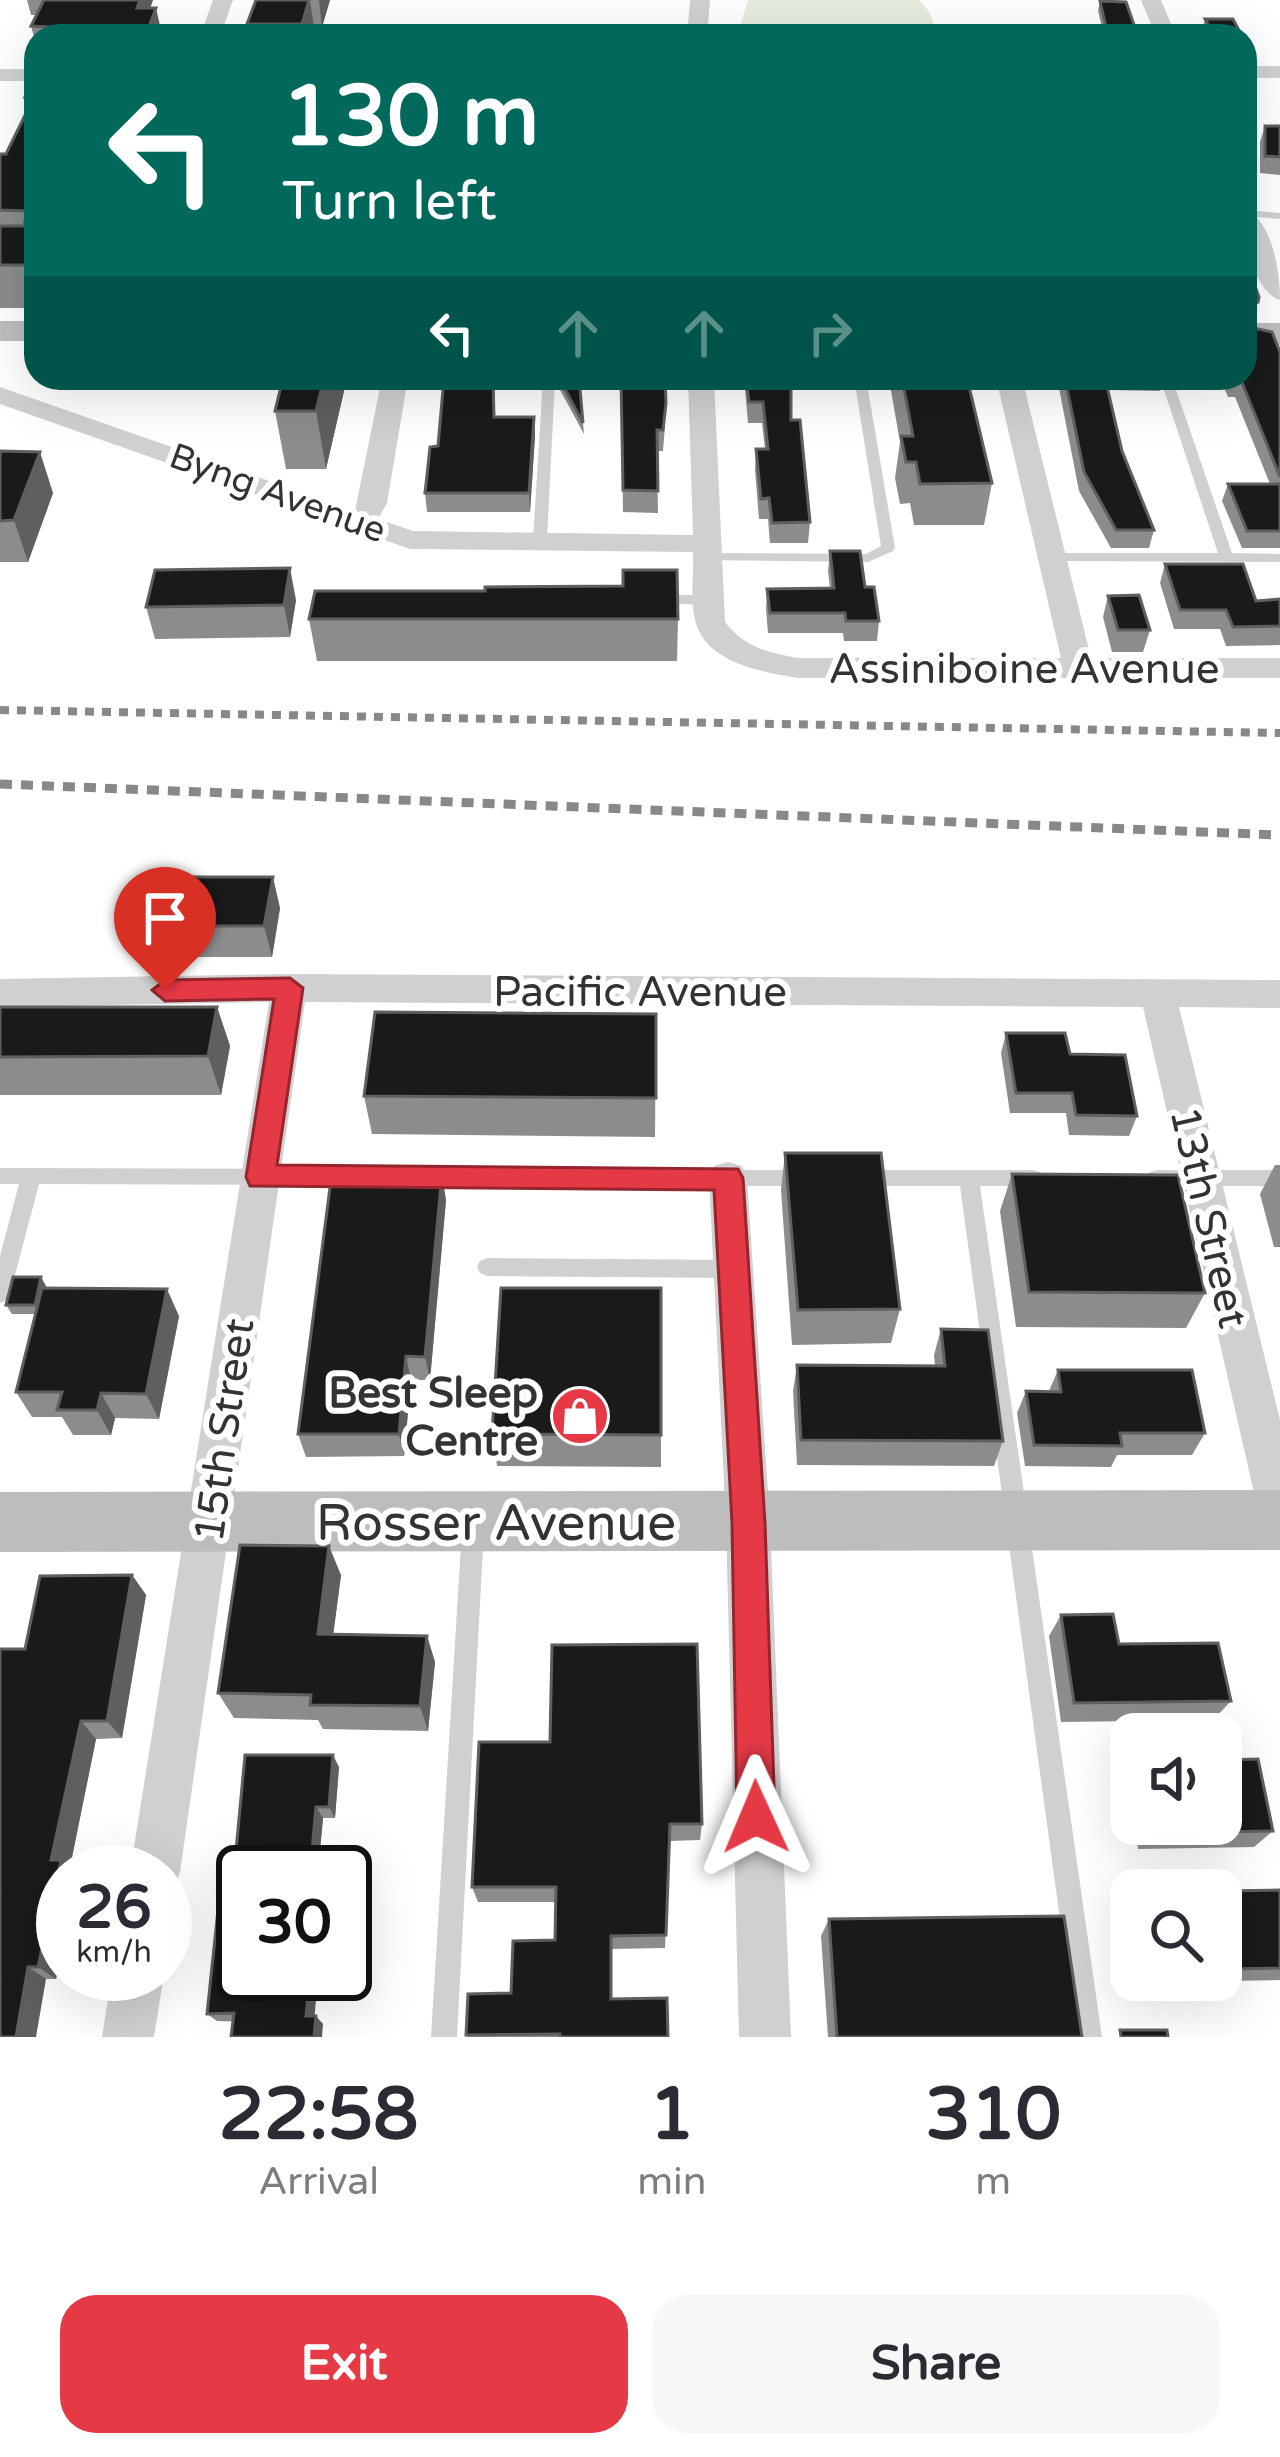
<!DOCTYPE html>
<style>
:root{--surface:#fff;--page:#f7f7f7;--text:#2b2b33;--muted:#7c7c81;--accent:#e63946}
body{margin:0;font-family:"Varela Round",sans-serif;background:var(--page);color:var(--text);height:100vh;display:flex;flex-direction:column;font-size:45px;white-space:nowrap}
*{box-sizing:border-box;margin:0}
p{font-size:39px;color:var(--muted)}
.icon{flex:none;width:66px;height:66px;fill:none;stroke:currentColor;stroke-width:2;stroke-linecap:round;stroke-linejoin:round}
.map{position:relative;height:2037px;overflow:hidden}
.sheet{display:flex;flex-direction:column;background:var(--surface);flex:1}
.sheet>*{flex:none}
.banner{position:absolute;left:24px;top:24px;width:1233px;height:366px;border-radius:36px;box-shadow:0 12px 48px #0002;background:#00695c;color:#fff;overflow:hidden}
.controls{position:absolute;left:1110px;top:1713px;display:grid;gap:24px}
.controls a{display:grid;place-items:center;width:132px;height:132px;border-radius:24px;background:var(--surface);box-shadow:0 12px 48px #0002;font-size:60px}
.speed{position:absolute;left:36px;top:1845px;display:flex;gap:24px;font-size:60px;font-weight:700;text-align:center}
.speed>*{display:grid;place-content:center;width:156px;height:156px;border-radius:50%;background:var(--surface);box-shadow:0 12px 48px #0002;line-height:1}
.speed small{font-size:30px;font-weight:400}
.speed .limit{border:6px solid #111;border-radius:18px;background:#fff;color:#111}
.pin{position:absolute;display:grid;place-items:center;width:102px;height:102px;color:#fff;margin:-123px -51px;border-radius:50% 50% 50% 0;rotate:-45deg;box-shadow:0 0 12px #0007}
.pin .icon{rotate:45deg}
.me{position:absolute;width:132px;margin:-66px;rotate:359deg;stroke-linejoin:round;filter:drop-shadow(0 0 9px #0008)}
.turn{display:flex;align-items:center;gap:42px;height:252px;padding:0 60px;font-size:54px}
.turn .icon{width:156px;height:156px;stroke-width:2.5}
.turn b{display:block;font-size:84px;line-height:102px}
.lanes{display:flex;align-items:center;height:114px;padding:0 60px;background:#0003;justify-content:center;gap:60px;direction:ltr}
.lanes .off{opacity:.35}
.eta{display:flex;justify-content:space-evenly;align-items:center;height:204px;text-align:center}
.eta b{font-size:72px;font-weight:700;line-height:84px}
.cta{display:flex;gap:24px;margin-top:auto;padding:24px 60px}
.cta a{flex:1;height:138px;border-radius:36px;background:var(--accent);color:#fff;font-size:48px;font-weight:700;line-height:138px;text-align:center}
.cta a+a{background:var(--page);color:var(--text)}
.map>svg:first-child{display:block}
.green{fill:#e6ecdf}
.lines{fill:none;stroke-linecap:round;stroke-linejoin:round}
.lane{fill:#d0d0d0;fill-rule:evenodd}
.street{fill:#d0d0d0;fill-rule:evenodd}
.secondary{fill:#bdbdbd;fill-rule:evenodd}
.rail-far1{stroke:#888;stroke-width:8;stroke-dasharray:9 8;stroke-linecap:butt}
.rail{stroke:#888;stroke-width:9;stroke-dasharray:12 9;stroke-linecap:butt}
.wall{fill:#8c8c8c}
.shaded-wall{fill:#5f5f5f}
.building{fill:#1a1a1a;stroke:#5f5f5f;stroke-width:3}
.route{fill:#e63946;stroke:#96252e;stroke-width:3}
.labels{text-anchor:middle;stroke-width:12;stroke-linejoin:round;paint-order:stroke}
.far-street-label{font-size:36px;fill:#333;stroke:#fff}
.street-label{font-size:42px;fill:#333;stroke:#fff}
.poi-label{font-size:42px;font-weight:bold;fill:#333;stroke:#fff;text-anchor:end}
.near-street-label{font-size:51px;fill:#333;stroke:#fff}
</style>
<div class="map">
<svg width="1280" height="2037" viewBox="0 0 1280 2037">
<rect width="100%" height="100%" fill="#fff"/>
<path class="green" d="M748,0H919C930,11 937,21 932,36H737Z"/>
<g class="lines">
<g class="lane">
<polygon points="1245,210 1280,213 1280,219 1245,216"/>
<polygon points="543,378 555,378 547,541 540,545 533,541"/>
<polygon points="854,378 866,378 895,548 893,551 868,562 703,560 701,557 708,553 866,554 881,546"/>
<polygon points="1160,378 1172,378 1232,553 1280,554 1280,562 1052,561 1045,557 1052,553 1218,553"/>
<polygon points="654,595 710,595 717,600 710,605 649,603 647,600"/>
<polygon points="0,1168 355,1169 362,1171 365,1177 362,1183 355,1185 39,1184 10,1294 7,1300 0,1303 0,1256 19,1184 0,1184"/>
<polygon points="419,1169 805,1170 812,1172 815,1178 812,1184 805,1186 419,1185 412,1183 409,1177 412,1171"/>
<polygon points="863,1170 1033,1170 1040,1172 1043,1178 1040,1184 1033,1186 980,1186 1102,2037 1076,2037 960,1186 863,1186 856,1184 853,1178 856,1172"/>
<polygon points="1157,1170 1280,1170 1280,1186 1157,1186 1150,1184 1147,1178 1150,1172"/>
<polygon points="487,1258 732,1260 739,1263 742,1269 739,1275 732,1278 487,1276 480,1273 477,1267 480,1261"/>
<polygon points="473,1517 481,1520 484,1528 457,2037 431,2037 462,1528 465,1520"/>
</g>
<g class="street">
<polygon points="213,0 233,0 220,36 200,36"/>
<polygon points="690,0 710,0 707,36 687,36"/>
<polygon points="1141,0 1161,0 1176,36 1156,36"/>
<rect x="1245" y="66" width="35" height="12"/>
<rect x="0" y="69" width="36" height="12"/>
<path d="M1245,209C1273,221 1280,273 1280,300C1251,290 1245,236 1245,209Z"/>
<path d="M382,378H408L387,503L378,519L413,531L693,535L688,378H714L725,622C744,647 768,653 798,658H1061L996,378H1022L1091,658H1280V678H798C762,672 705,663 695,620C690,599 694,573 693,552L410,549L0,404V387L355,511Z"/>
<polygon points="289,974 1280,980 1280,1008 1179,1007 1280,1420 1280,1531 1264,1525 1258,1510 1143,1007 305,1002 180,1872 173,1890 165,1893 165,1872 130,1872 269,1002 0,1007 0,979"/>
<polygon points="728,1162 742,1166 747,1178 770,1523 791,2037 739,2037 726,1523 709,1178 714,1166"/>
<polygon points="112,1974 164,1974 154,2037 102,2037"/>
</g>
<g class="secondary">
<rect x="0" y="321" width="36" height="20"/>
<polygon points="1245,323 1280,323 1280,345 1245,343"/>
<polygon points="1280,1490 1280,1550 0,1552 0,1492"/>
</g>
<polyline class="rail-far1" points="0,710 1280,733"/>
<polyline class="rail" points="0,784 1280,835"/>
</g>
<g class="wall">
<polygon points="27,0 153,0 150,8 161,30 159,36 36,36 36,44 31,26 37,15 31,15"/>
<polygon points="256,0 330,0 322,27 314,27 311,36 249,36 247,24"/>
<polygon points="1100,1 1138,36 1104,36 1098,11"/>
<polygon points="1205,19 1242,36 1201,36"/>
<polygon points="36,75 36,308 0,308 0,154 6,154 28,109 25,97"/>
<polygon points="1265,126 1280,126 1280,175 1260,173 1260,142"/>
<polygon points="1245,270 1253,319 1246,319 1245,326 1280,352 1280,548 1242,548 1222,501 1228,484 1270,484 1235,397 1228,397 1220,378 1245,378"/>
<polygon points="283,378 347,378 326,469 286,469 275,411"/>
<polygon points="444,378 494,378 495,417 534,417 535,436 530,512 427,512 425,493 438,446"/>
<polygon points="558,378 583,423 584,434 559,388"/>
<polygon points="621,378 665,425 663,451 657,451 658,513 623,512"/>
<polygon points="744,378 791,378 791,420 810,522 808,543 770,543 768,519 759,519 755,470 756,449 765,449 762,423 748,423"/>
<polygon points="891,378 967,378 992,483 984,525 914,525 910,503 900,504 895,478 900,442 890,385"/>
<polygon points="1043,378 1163,378 1160,391 1108,390 1122,451 1154,530 1149,548 1111,548 1079,491 1059,388 1043,388"/>
<polygon points="0,451 53,493 28,562 0,562"/>
<polygon points="830,551 879,621 877,641 844,641 843,633 768,633 766,609 767,589 830,588 828,571"/>
<polygon points="1165,564 1256,601 1280,599 1280,645 1226,646 1220,629 1174,629 1160,583"/>
<polygon points="623,586 678,619 677,661 317,661 309,619 485,591"/>
<polygon points="1108,596 1150,630 1143,652 1112,652 1103,617"/>
<polygon points="296,600 290,637 155,639 146,607"/>
<polygon points="280,908 272,957 168,957 158,926"/>
<polygon points="0,1007 217,1007 230,1046 221,1095 0,1095"/>
<polygon points="656,1014 655,1137 372,1134 364,1096"/>
<polygon points="1006,1033 1070,1054 1137,1116 1129,1136 1069,1135 1066,1113 1010,1113 1001,1053"/>
<polygon points="785,1153 900,1309 891,1343 792,1345 781,1190"/>
<polygon points="1275,1165 1280,1165 1280,1247 1274,1247 1260,1194"/>
<polygon points="1012,1174 1205,1293 1186,1328 1016,1327 1000,1211"/>
<polygon points="446,1200 430,1380 411,1380 404,1456 306,1457 298,1434"/>
<polygon points="46,1286 46,1288 179,1316 159,1419 115,1418 111,1435 73,1435 62,1417 32,1417 16,1392 36,1314 12,1314 6,1305"/>
<polygon points="941,1329 1003,1441 994,1466 797,1465 793,1391 797,1365 935,1366 934,1355"/>
<polygon points="1058,1370 1205,1433 1192,1455 1117,1455 1111,1467 1025,1466 1017,1413 1026,1391 1049,1391"/>
<polygon points="492,1434 661,1435 661,1467 497,1466"/>
<polygon points="132,1575 146,1595 122,1738 96,1739 70,1867 75,1872 63,1872 56,1979 46,1979 0,2037 25,1649"/>
<polygon points="341,1575 333,1634 427,1636 435,1662 428,1731 323,1729 318,1720 234,1718 218,1693"/>
<polygon points="1061,1615 1119,1644 1231,1701 1213,1720 1061,1722 1049,1636"/>
<polygon points="479,1742 702,1824 700,1840 670,1841 665,1948 612,1949 612,1999 668,2037 467,2037 466,2035 511,1993 555,1940 556,1902 478,1902 472,1887"/>
<polygon points="339,1767 335,1818 323,1818 318,1871 243,1872 318,1974 314,2016 323,2024 217,2021 207,2014 234,1872"/>
<polygon points="1131,1773 1131,1807 1126,1779"/>
<polygon points="1134,1824 1221,1824 1273,1831 1254,1847 1138,1849"/>
<polygon points="1280,1890 1280,1980 1161,1982 1161,1980 1221,1980 1221,1891"/>
<polygon points="829,1919 1082,2037 828,2037 821,1936"/>
</g>
<g class="shaded-wall">
<polygon points="140,0 153,0 142,30 137,8"/>
<polygon points="310,0 314,27 311,36 304,36 302,24"/>
<polygon points="319,0 330,0 322,27"/>
<polygon points="156,8 161,30 159,36 148,36 147,32"/>
<polygon points="1258,302 1253,319 1245,319 1247,303"/>
<polygon points="324,378 347,378 326,469 316,411"/>
<polygon points="534,417 535,436 530,512 529,493"/>
<polygon points="40,452 53,493 28,562 14,520"/>
<polygon points="290,568 296,600 290,637 284,605"/>
<polygon points="273,877 280,908 272,957 264,926"/>
<polygon points="217,1007 230,1046 221,1095 208,1056"/>
<polygon points="442,1174 446,1200 430,1380 425,1357"/>
<polygon points="41,1277 46,1286 40,1314 35,1305"/>
<polygon points="167,1289 179,1316 159,1419 146,1394"/>
<polygon points="406,1356 411,1380 404,1456 399,1434"/>
<polygon points="101,1393 115,1418 111,1435 97,1410"/>
<polygon points="329,1546 341,1575 330,1660 318,1634"/>
<polygon points="132,1575 146,1595 122,1738 107,1721"/>
<polygon points="427,1636 435,1662 428,1731 420,1706"/>
<polygon points="81,1721 96,1739 70,1867 75,1872 63,1872 63,1949 56,1979 38,1967 51,1860"/>
<polygon points="333,1755 339,1767 335,1818 329,1807"/>
<polygon points="316,1807 323,1818 318,1871 311,1861"/>
<polygon points="28,1967 46,1979 36,2037 16,2037"/>
<polygon points="310,1974 318,1974 314,2024 306,2016"/>
<polygon points="316,2016 323,2024 322,2037 314,2037"/>
</g>
<g class="building">
<polygon points="44,0 140,0 137,8 156,8 147,32 31,26"/>
<polygon points="256,0 309,0 302,24 247,24"/>
<polygon points="1100,1 1126,2 1138,36 1108,36"/>
<polygon points="1205,19 1233,19 1242,36 1214,36"/>
<polygon points="36,75 36,265 0,265 0,226 24,226 27,211 0,210 0,154 6,154 34,97 25,97"/>
<polygon points="1265,126 1280,126 1280,157 1265,156"/>
<polygon points="1245,270 1249,270 1259,297 1258,302 1247,303 1245,326 1272,332 1280,352 1280,477 1241,380 1233,380 1232,378 1245,378"/>
<polygon points="283,378 324,378 316,411 275,411"/>
<polygon points="444,378 493,378 494,417 534,417 529,493 425,493 430,447 438,446"/>
<polygon points="559,378 579,378 583,423"/>
<polygon points="621,378 665,378 666,403 663,430 657,430 658,491 623,490"/>
<polygon points="746,378 791,378 791,420 800,420 810,522 772,523 769,498 761,499 756,449 768,449 763,402 749,402"/>
<polygon points="902,378 967,378 992,483 920,484 916,462 906,462 901,436 913,436"/>
<polygon points="1065,378 1105,378 1122,451 1154,530 1116,530 1084,472"/>
<polygon points="0,451 40,452 14,520 0,521"/>
<polygon points="1228,484 1280,484 1280,531 1247,531"/>
<polygon points="830,551 860,551 865,587 874,587 879,621 846,621 845,613 770,613 767,589 834,588"/>
<polygon points="1165,564 1243,564 1256,601 1280,599 1280,626 1233,627 1226,610 1180,610"/>
<polygon points="290,568 284,605 146,607 155,570"/>
<polygon points="623,570 677,570 678,619 309,619 315,591 485,591 485,587 623,586"/>
<polygon points="1139,595 1150,630 1118,630 1108,596"/>
<polygon points="169,877 273,877 264,926 158,926"/>
<polygon points="0,1007 217,1007 208,1056 0,1057"/>
<polygon points="375,1012 656,1014 656,1098 364,1096"/>
<polygon points="1006,1033 1065,1033 1070,1054 1125,1055 1137,1116 1076,1115 1072,1093 1016,1093"/>
<polygon points="785,1153 881,1153 900,1309 798,1310"/>
<polygon points="332,1172 442,1174 425,1357 406,1356 399,1434 298,1434"/>
<polygon points="1012,1174 1178,1175 1205,1293 1029,1292"/>
<polygon points="13,1277 41,1277 35,1305 6,1305"/>
<polygon points="42,1288 167,1289 146,1394 101,1393 97,1410 57,1410 62,1392 16,1392"/>
<polygon points="501,1288 661,1288 661,1435 492,1434"/>
<polygon points="941,1329 988,1330 1003,1441 801,1440 797,1365 945,1366"/>
<polygon points="1058,1370 1192,1370 1205,1433 1120,1433 1122,1446 1034,1445 1026,1391 1061,1392"/>
<polygon points="240,1545 329,1546 318,1634 427,1636 420,1706 310,1705 311,1695 218,1693"/>
<polygon points="132,1575 107,1721 81,1721 51,1860 61,1860 38,1967 28,1967 16,2037 0,2037 0,1649 25,1649 40,1576"/>
<polygon points="1113,1614 1119,1644 1218,1643 1231,1701 1074,1703 1061,1615"/>
<polygon points="697,1644 702,1824 670,1824 666,1935 611,1936 611,1999 667,1998 668,2037 560,2037 560,2034 466,2035 468,1994 511,1993 513,1941 555,1940 556,1887 472,1887 479,1742 550,1742 552,1645"/>
<polygon points="245,1755 333,1755 329,1807 316,1807 311,1861 302,1861 300,1872 243,1872 243,1974 310,1974 306,2016 316,2016 314,2037 231,2037 234,2013 207,2014 222,1872 234,1872"/>
<polygon points="1258,1759 1273,1831 1154,1833 1152,1824 1221,1824 1221,1760"/>
<polygon points="1280,1890 1280,1968 1221,1969 1221,1891"/>
<polygon points="1064,1916 1082,2037 837,2037 829,1919"/>
<polygon points="1120,2030 1167,2030 1168,2037 1121,2037"/>
</g>
<polygon class="route" points="290,978 303,988 277,1165 738,1169 743,1178 765,1523 775,1817 769,1831 756,1836 743,1831 737,1817 732,1523 714,1190 250,1186 246,1177 274,999 165,1001 152,990 165,980"/>
<defs>
<symbol id="shop-disc" viewBox="-11 -11 22 22"><circle r="9.5" fill="#e63946" stroke="#fff"/><path d="M-5-2.5h2.3a2.7 3.5 0 0 1 5.4 0H5L5.5 6h-11ZM-1.5-2.5h3a1.5 2.3 0 0 0-3 0Z" fill="#fff"/></symbol>
</defs>
<g fill-rule="evenodd">
<use href="#shop-disc" x="547" y="1383" width="66" height="66"/>
</g>
<g class="labels">
<g class="far-street-label">
<text transform="translate(278 492) rotate(20)" y="13">Byng Avenue</text>
</g>
<g class="street-label">
<text x="1024" y="683">Assiniboine Avenue</text>
<text x="640" y="1006">Pacific Avenue</text>
<text transform="translate(1210 1217) rotate(77)" y="15">13th Street</text>
<text transform="translate(223 1430) rotate(-82)" y="15">15th Street</text>
</g>
<g class="poi-label">
<text x="538" y="1407">Best Sleep<tspan x="538" dy="48">Centre</tspan></text>
</g>
<g class="near-street-label">
<text x="496" y="1540">Rosser Avenue</text>
</g>
</g>
</svg>
<div class="controls">
<a><svg class="icon" aria-label="sound" viewBox="0 0 24 24"><path d="M4 9h4l5-4v14l-5-4H4zM17 9q2 3 0 6"/></svg></a>
<a><svg class="icon" aria-label="search" viewBox="0 0 24 24"><circle cx="10" cy="10" r="6"/><path d="M15 15l6 6"/></svg></a>
</div>
<div class="speed"><div>26<small>km/h</small></div><div class="limit">30</div></div>
<div class="pin" style="left:165px;top:990px;background:#d93025"><svg class="icon" aria-label="arrive" viewBox="0 0 24 24"><path d="M6 21V4h12l-3 4 3 4H6"/></svg></div>
<svg class="me" style="left:756px;top:1817px" viewBox="-20 -20 40 40"><path d="M0-17L14 15 0 8-14 15z" fill="#e63946" stroke="#fff" stroke-width="4"/></svg>
<div class="banner">
<div class="turn"><svg class="icon" aria-label="left" viewBox="0 0 24 24"><path d="M17 20v-9H6M10 6l-5 5 5 5"/></svg><div><b>130 m</b>Turn left</div></div>
<div class="lanes"><svg class="icon" aria-label="left" viewBox="0 0 24 24"><path d="M17 20v-9H6M10 6l-5 5 5 5"/></svg><svg class="icon off" aria-label="ahead" viewBox="0 0 24 24"><path d="M12 20V5M6 11l6-6 6 6"/></svg><svg class="icon off" aria-label="ahead" viewBox="0 0 24 24"><path d="M12 20V5M6 11l6-6 6 6"/></svg><svg class="icon off" aria-label="right" viewBox="0 0 24 24"><path d="M7 20v-9h11M14 6l5 5-5 5"/></svg></div>
</div>
</div>
<section class="sheet">
<div class="eta">
<div><b>22:58</b><p>Arrival</p></div>
<div><b>1</b><p>min</p></div>
<div><b>310</b><p>m</p></div>
</div>
<div class="cta"><a>Exit</a><a>Share</a></div>
</section>
